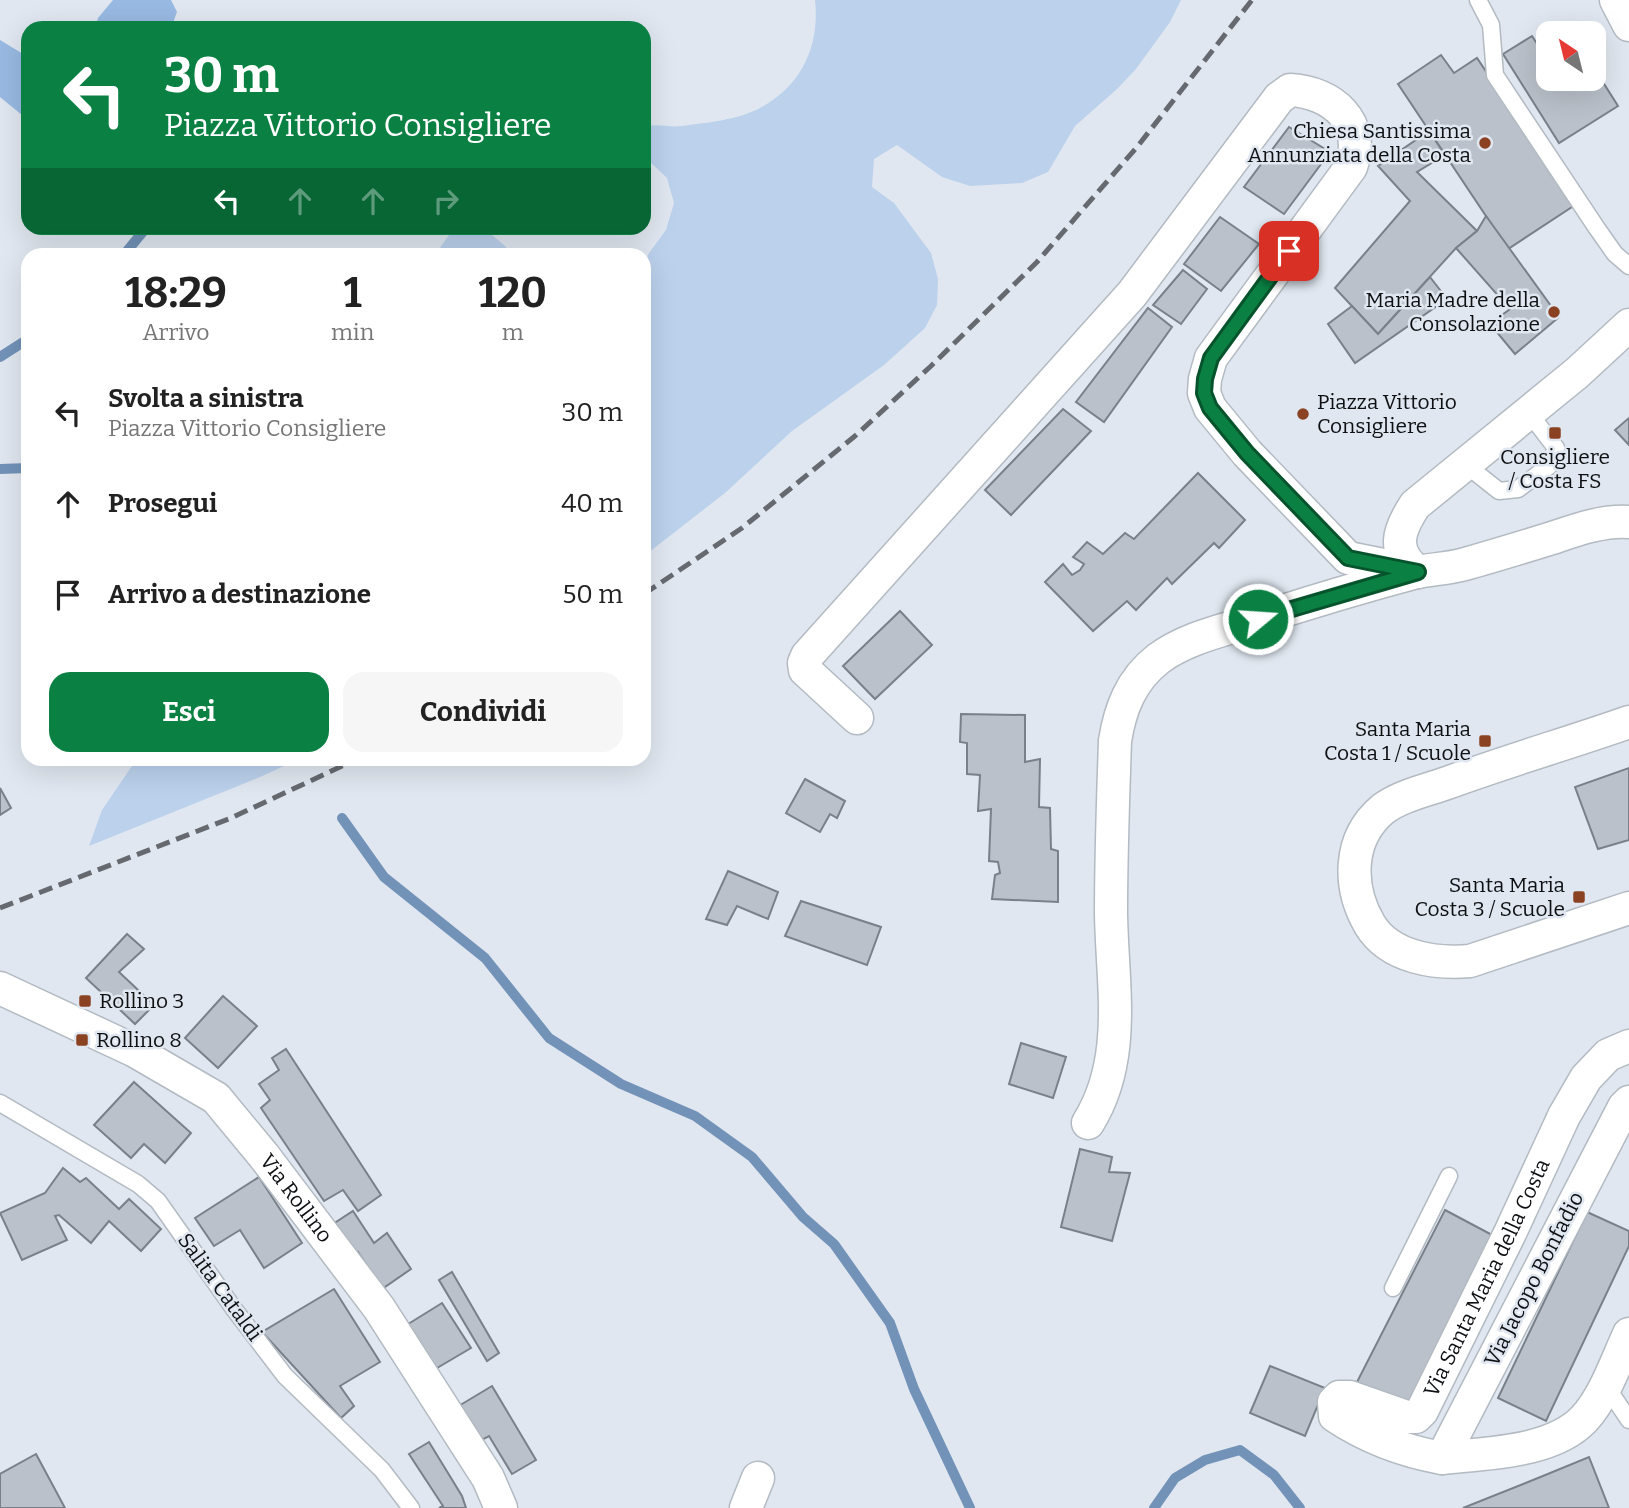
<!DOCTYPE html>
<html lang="it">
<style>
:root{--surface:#fff;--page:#f6f6f6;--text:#222;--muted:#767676;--accent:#0b8043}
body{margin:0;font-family:Bitter,serif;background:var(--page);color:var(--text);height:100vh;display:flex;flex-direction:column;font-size:26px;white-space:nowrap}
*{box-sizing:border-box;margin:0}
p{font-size:23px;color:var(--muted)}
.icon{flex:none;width:38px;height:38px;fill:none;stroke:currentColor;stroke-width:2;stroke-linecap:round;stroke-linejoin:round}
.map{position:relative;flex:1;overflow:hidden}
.details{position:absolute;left:21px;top:248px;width:630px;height:518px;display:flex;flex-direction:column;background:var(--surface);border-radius:21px;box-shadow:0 7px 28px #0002}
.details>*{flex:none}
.top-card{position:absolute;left:21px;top:21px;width:630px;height:214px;border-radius:21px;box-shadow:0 7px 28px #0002;background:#0b8043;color:#fff;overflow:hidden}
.needle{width:46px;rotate:325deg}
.buttons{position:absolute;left:1536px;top:21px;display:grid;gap:14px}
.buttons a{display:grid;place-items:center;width:70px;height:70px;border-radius:14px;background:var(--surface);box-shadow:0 7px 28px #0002;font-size:35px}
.pin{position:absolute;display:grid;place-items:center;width:60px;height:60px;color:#fff;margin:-30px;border-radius:14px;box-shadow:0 4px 10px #0006}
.me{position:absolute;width:77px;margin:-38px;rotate:72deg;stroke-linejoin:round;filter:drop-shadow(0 0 5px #0008)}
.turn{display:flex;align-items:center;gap:24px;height:147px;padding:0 28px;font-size:32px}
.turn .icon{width:91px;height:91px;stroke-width:2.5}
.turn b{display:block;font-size:49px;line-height:60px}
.lanes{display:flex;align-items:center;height:66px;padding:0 28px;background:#0003;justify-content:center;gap:35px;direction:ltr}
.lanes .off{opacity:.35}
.eta{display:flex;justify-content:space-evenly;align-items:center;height:119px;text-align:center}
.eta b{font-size:42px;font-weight:700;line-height:49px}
.action{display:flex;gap:14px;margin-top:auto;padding:14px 28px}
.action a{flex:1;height:80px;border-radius:21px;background:var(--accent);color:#fff;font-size:28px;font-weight:700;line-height:80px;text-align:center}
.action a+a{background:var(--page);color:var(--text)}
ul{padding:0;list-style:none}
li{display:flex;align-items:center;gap:21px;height:91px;padding:0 28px}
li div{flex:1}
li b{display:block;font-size:26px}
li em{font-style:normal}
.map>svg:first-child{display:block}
.green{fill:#bbd1ec}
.forest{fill:#98b9e2}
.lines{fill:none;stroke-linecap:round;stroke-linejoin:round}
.stream{stroke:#7292b8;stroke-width:10}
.building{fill:#bac1ca;stroke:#7a8089;stroke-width:2}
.lane-casing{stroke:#b3bac2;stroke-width:19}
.street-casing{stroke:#b3bac2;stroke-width:35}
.lane{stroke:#fff;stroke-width:16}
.street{stroke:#fff;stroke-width:32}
.rail{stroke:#666a70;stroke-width:5;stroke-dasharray:14 7;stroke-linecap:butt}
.route-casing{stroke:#07532c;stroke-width:18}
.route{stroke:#0b8043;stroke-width:12}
.poi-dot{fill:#8a4222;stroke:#e0e7f0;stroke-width:2.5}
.labels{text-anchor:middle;stroke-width:5;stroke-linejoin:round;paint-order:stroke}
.poi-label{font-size:21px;fill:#0e1013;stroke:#e0e7f0;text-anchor:end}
.street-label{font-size:21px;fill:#0e1013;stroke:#e0e7f0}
</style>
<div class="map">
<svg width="1629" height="1508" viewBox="0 0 1629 1508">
<rect width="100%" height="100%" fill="#e0e7f0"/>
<g class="green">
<path d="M815,0H1181L1170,22L1136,69L1117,89L1075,126L1048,172L1022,183L970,186L942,177L897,145L874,159L872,187L894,203L931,253L938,279L937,305L925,328L884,365L792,431L725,493L644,556V265L649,253L666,230L674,203L667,178L647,159L644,153V128C655,122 669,128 681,126C705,123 738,120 760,108C802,86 820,45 815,0Z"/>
<polygon points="454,228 484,228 505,246 511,255 437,255 441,246"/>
<polygon points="136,760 297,760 258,778 89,846 102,810"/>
</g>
<g class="forest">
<polygon points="113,0 171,0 177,12 171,28 95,28 98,18"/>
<polygon points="0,40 28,57 28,120 0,97"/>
</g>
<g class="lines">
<g class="stream">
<polyline points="123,256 146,228"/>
<polyline points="0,357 28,339"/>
<polyline points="0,469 28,468"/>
<polyline points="297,760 298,761"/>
<polyline points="342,818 384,877 485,958 549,1038 621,1084 695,1116 752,1157 803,1217 834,1244 890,1323 914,1389 970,1508"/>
<polyline points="1154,1508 1175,1478 1205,1460 1240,1450 1274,1475 1300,1508"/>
</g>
</g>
<g class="building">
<polygon points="1532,36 1549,62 1549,79 1594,79 1594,68 1618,106 1559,143 1503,54"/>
<polygon points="1441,55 1454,73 1477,58 1575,205 1508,249 1398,84"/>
<polygon points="1289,127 1330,152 1284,214 1244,187"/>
<polygon points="1429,131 1445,155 1417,172 1477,231 1456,248 1378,334 1335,288 1410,201 1378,166"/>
<polygon points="1486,216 1559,317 1515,354 1490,324 1510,309 1456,248 1477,231"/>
<polygon points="1220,217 1259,244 1221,291 1184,264"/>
<polygon points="1183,270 1207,289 1181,324 1153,305"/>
<polygon points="1430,277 1447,299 1355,363 1328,324 1352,306 1378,334"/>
<polygon points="1148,308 1172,327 1104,422 1076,402"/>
<polygon points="1063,409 1091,431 1011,515 985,490"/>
<polygon points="1629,418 1629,445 1615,430"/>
<polygon points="1198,473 1245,520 1219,548 1214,543 1172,584 1167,578 1136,610 1127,601 1093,631 1045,582 1063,564 1072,575 1080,570 1084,564 1073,557 1087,542 1103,554 1125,533 1134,539"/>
<polygon points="900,611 932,645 875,699 843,666"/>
<polygon points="961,714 1025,715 1025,762 1040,759 1039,807 1050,808 1051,849 1058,851 1058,902 992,899 995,875 1000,873 998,862 989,861 991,809 978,811 980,775 967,774 967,743 960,742"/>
<polygon points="1629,768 1629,840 1598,849 1575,787"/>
<polygon points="805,779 845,801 837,818 830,814 820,832 786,813"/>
<polygon points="0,788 11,808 0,815"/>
<polygon points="728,871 778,892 768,919 737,906 727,925 706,919"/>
<polygon points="801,901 881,927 867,965 785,936"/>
<polygon points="127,934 144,949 119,972 154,1005 135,1024 86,978"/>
<polygon points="223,996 257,1026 218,1068 185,1038"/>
<polygon points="1021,1043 1066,1057 1053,1098 1009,1084"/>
<polygon points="286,1049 381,1195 358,1211 343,1190 324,1201 261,1108 270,1100 259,1084 279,1070 272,1058"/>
<polygon points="134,1082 191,1133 165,1163 144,1144 131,1158 94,1125"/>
<polygon points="1080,1149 1112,1157 1109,1172 1130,1173 1112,1241 1061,1227"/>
<polygon points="63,1168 80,1182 86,1178 119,1209 129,1199 161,1229 141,1251 109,1221 91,1243 59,1215 55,1216 67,1240 22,1260 0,1213 45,1193"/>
<polygon points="259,1177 302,1243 264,1268 240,1230 214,1246 195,1218"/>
<polygon points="1445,1210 1494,1236 1407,1407 1357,1382"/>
<polygon points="353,1211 374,1243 387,1233 411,1269 382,1289 358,1252 353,1256 333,1224"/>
<polygon points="1587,1212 1629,1231 1629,1246 1546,1421 1498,1398"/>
<polygon points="452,1272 499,1353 487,1361 439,1280"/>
<polygon points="334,1289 380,1362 340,1386 354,1406 341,1418 262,1332"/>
<polygon points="442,1303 471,1348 432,1371 405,1326"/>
<polygon points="1270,1366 1325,1388 1305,1436 1250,1413"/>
<polygon points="492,1386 536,1460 512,1474 489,1436 478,1442 457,1407"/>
<polygon points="429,1442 462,1496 466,1508 439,1508 443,1506 409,1454"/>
<polygon points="36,1454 65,1508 0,1508 0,1474"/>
<polygon points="1589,1457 1609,1508 1463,1508 1538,1478"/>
</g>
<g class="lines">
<defs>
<g id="lane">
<polyline points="1478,0 1491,25 1495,75 1596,227 1615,254 1629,266"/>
<polyline points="1465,464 1499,491 1518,489 1549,466 1556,448 1529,413"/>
<polyline points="0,1103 138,1184 158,1201 234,1309 285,1376 382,1470 411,1508"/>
<polyline points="1393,1288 1449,1176"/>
<polyline points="1606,1386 1629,1420"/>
</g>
<g id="street">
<polyline points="1616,0 1629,25"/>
<path d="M1418,572C1391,551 1398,531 1415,505L1577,373L1629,325"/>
<path d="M857,718L805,670L804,663L807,656L1132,294L1279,98L1290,90C1332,92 1367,122 1351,167L1211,358L1205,379L1204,393L1210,408L1247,453L1348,558L1418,572"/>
<path d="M1629,722C1569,743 1507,761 1447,783C1427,790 1400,796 1383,809C1347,839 1348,888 1370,925C1390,958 1436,964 1470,961L1629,908"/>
<path id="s1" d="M0,988L135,1051L216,1098L264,1156L379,1308L488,1478L501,1508"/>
<path d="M1629,1102L1624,1107L1442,1458C1485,1453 1552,1453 1584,1419C1605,1396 1616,1362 1629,1334"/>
<path d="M1088,1123C1128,1059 1112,985 1111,913C1111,856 1113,798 1115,741C1120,709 1131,680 1158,659C1183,640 1216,632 1246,623C1301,605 1357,588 1413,573C1430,569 1448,569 1465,564C1494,556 1523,547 1552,538C1576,530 1603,520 1629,522"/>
<path id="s2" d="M1442,1458C1403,1451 1368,1438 1335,1416L1334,1402L1339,1397H1350L1407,1417H1416L1422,1411L1510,1233L1564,1116L1586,1078L1608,1055L1629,1046"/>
<polyline points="746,1508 758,1478"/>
</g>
</defs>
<use href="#lane" class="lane-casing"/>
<use href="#street" class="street-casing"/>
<use href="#lane" class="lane"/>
<use href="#street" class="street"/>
<g class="rail">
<polyline points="644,594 742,528 855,436 931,366 1037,262 1137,147 1252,0"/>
<polyline points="0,908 231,818 355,760"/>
</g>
</g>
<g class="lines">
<defs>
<polyline id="route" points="1258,619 1418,572 1348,558 1247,453 1210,408 1204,393 1205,379 1211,358 1289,251"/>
</defs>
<use href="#route" class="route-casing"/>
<use href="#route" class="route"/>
</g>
<g class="poi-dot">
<circle cx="1485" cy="143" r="7"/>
<circle cx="1554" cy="312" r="7"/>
<circle cx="1303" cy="414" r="7"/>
<rect x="1548" y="426" width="14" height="14" rx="3.5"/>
<rect x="1478" y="734" width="14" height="14" rx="3.5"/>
<rect x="1572" y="890" width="14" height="14" rx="3.5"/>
<rect x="78" y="994" width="14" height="14" rx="3.5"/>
<rect x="75" y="1033" width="14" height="14" rx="3.5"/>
</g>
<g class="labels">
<g class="poi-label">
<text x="1471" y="138">Chiesa Santissima<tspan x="1471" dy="24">Annunziata della Costa</tspan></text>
<text x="1540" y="307">Maria Madre della<tspan x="1540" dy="24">Consolazione</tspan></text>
<text x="1317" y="409" text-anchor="start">Piazza Vittorio<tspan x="1317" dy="24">Consigliere</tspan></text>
<text x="1555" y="464" text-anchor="middle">Consigliere<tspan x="1555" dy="24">/ Costa FS</tspan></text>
<text x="1471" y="736">Santa Maria<tspan x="1471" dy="24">Costa 1 / Scuole</tspan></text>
<text x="1565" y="892">Santa Maria<tspan x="1565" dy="24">Costa 3 / Scuole</tspan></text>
<text x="99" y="1008" text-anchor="start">Rollino 3</text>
<text x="96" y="1047" text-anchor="start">Rollino 8</text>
</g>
<g class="street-label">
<text dy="7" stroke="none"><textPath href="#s1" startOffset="371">Via Rollino</textPath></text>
<text dy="7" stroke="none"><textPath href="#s2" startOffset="374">Via Santa Maria della Costa</textPath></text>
<text transform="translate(1534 1279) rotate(-63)" y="7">Via Jacopo Bonfadio</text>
<text transform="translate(220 1287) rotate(54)" y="7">Salita Cataldi</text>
</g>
</g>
</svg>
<div class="buttons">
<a><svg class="needle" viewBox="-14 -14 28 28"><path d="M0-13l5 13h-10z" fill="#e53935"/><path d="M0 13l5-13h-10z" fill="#767676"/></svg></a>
</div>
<div class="pin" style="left:1289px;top:251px;background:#d93025"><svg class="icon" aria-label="arrive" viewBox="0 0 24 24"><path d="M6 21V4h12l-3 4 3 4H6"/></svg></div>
<svg class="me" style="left:1258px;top:619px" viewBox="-20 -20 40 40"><circle r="17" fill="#0b8043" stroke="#fff" stroke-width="3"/><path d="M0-11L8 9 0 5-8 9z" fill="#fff"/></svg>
<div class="top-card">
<div class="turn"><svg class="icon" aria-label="left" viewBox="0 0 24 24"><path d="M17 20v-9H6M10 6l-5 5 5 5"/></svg><div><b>30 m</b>Piazza Vittorio Consigliere</div></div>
<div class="lanes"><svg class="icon" aria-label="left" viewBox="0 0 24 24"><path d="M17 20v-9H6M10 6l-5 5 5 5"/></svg><svg class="icon off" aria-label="ahead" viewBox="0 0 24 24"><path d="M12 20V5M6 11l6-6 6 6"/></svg><svg class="icon off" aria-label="ahead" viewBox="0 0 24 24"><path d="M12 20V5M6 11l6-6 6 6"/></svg><svg class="icon off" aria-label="right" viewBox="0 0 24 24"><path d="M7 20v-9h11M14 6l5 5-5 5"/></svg></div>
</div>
<section class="details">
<div class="eta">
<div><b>18:29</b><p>Arrivo</p></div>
<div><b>1</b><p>min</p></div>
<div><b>120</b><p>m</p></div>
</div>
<ul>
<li><svg class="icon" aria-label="left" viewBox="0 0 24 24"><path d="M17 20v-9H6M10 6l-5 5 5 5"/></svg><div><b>Svolta a sinistra</b><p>Piazza Vittorio Consigliere</p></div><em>30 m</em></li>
<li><svg class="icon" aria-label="ahead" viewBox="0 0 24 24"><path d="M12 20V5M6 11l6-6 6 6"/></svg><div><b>Prosegui</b></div><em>40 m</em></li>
<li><svg class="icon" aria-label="arrive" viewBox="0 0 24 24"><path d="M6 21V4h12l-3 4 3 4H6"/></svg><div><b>Arrivo a destinazione</b></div><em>50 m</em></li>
</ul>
<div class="action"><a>Esci</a><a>Condividi</a></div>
</section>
</div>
